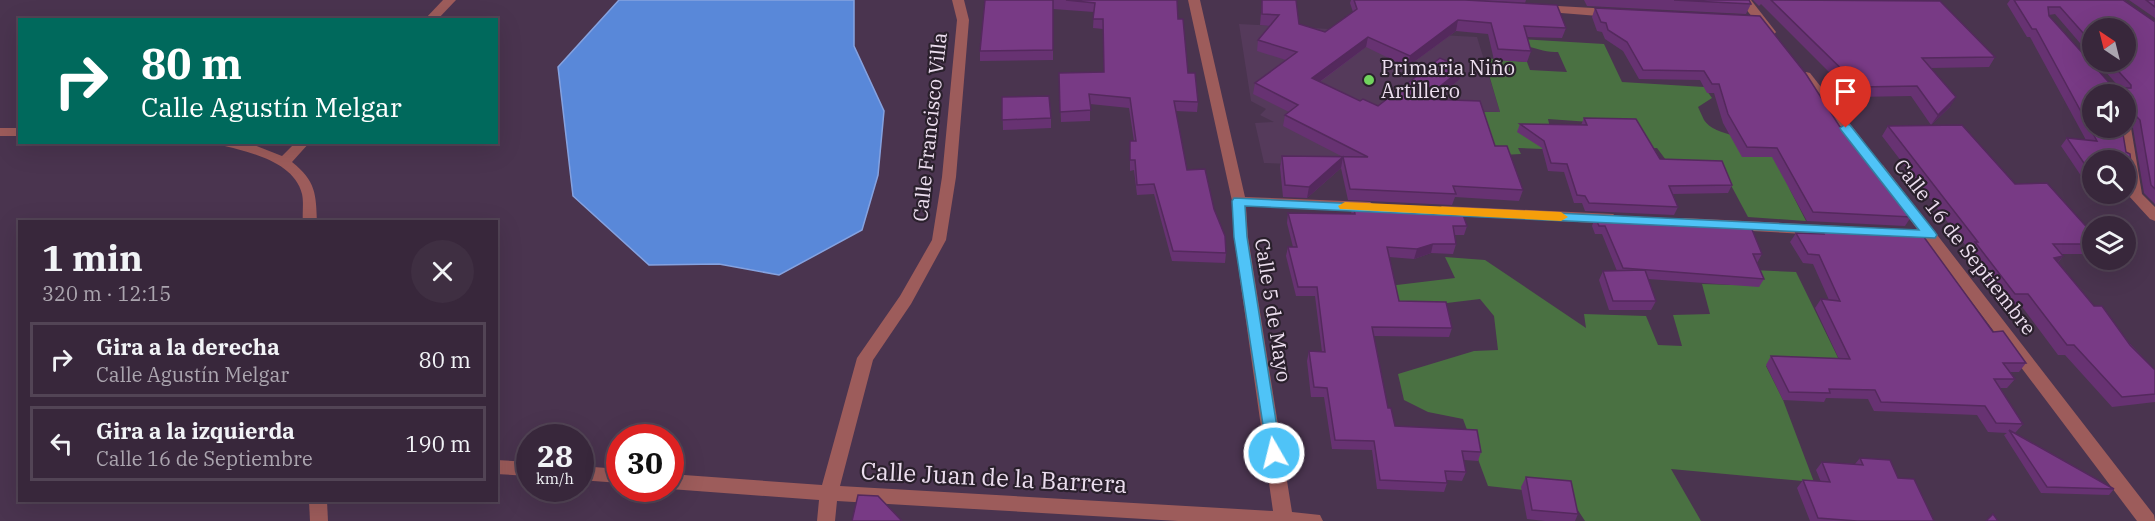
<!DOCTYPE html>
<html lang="es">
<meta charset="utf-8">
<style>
:root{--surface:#38273b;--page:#3f2f42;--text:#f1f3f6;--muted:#aba5af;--line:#524455}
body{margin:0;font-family:"IBM Plex Serif",serif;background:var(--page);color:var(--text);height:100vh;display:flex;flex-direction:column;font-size:22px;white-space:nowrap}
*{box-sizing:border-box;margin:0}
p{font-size:20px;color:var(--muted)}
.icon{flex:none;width:33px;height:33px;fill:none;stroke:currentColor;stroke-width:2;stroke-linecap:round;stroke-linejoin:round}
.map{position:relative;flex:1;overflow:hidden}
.sheet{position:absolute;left:18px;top:220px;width:480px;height:282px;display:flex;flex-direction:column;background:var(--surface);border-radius:0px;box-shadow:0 6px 24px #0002,0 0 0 2px var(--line)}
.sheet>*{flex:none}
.top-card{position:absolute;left:18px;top:18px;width:480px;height:126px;border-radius:0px;box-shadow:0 6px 24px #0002,0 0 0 2px var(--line);background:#00695c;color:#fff;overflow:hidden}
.needle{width:39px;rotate:325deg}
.tools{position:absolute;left:2082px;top:18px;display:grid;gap:12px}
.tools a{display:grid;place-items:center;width:54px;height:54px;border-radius:50%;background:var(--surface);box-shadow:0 6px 24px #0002,0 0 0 2px var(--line);font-size:30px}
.speed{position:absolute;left:516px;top:424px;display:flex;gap:12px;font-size:30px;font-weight:700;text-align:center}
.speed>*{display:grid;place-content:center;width:78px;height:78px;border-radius:50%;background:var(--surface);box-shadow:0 6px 24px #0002,0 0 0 2px var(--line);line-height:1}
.speed small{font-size:15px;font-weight:400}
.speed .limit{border:9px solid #d22;background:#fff;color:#111}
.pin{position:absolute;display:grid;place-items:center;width:51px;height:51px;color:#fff;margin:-62px -26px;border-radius:50% 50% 50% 0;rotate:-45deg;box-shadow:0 0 6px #0007}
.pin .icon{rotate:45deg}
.me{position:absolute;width:66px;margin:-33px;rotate:352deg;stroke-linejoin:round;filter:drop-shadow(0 0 4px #0008)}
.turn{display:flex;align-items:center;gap:21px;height:126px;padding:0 24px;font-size:27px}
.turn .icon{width:78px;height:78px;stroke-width:2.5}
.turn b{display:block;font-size:42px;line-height:51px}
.round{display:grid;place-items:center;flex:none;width:63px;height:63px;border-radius:32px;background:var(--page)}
.headline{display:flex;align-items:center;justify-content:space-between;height:102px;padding:0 24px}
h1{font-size:36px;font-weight:800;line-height:45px}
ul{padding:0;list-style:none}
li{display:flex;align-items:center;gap:18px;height:75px;margin:0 12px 9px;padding:0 12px;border:3px solid var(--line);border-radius:0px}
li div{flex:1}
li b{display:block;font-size:22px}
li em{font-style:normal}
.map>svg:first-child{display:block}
.built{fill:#553a5b}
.green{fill:#4a7142}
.water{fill:#5988d9;stroke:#85a2e0;stroke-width:1.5}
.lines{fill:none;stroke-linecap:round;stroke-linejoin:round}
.minor{fill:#9d5c5b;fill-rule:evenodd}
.wall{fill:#673272;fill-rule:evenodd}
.shaded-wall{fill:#54295d}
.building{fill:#783a85;stroke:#54295d;stroke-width:1.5;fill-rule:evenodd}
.route{fill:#4fc3f7;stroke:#337fa1;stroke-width:1.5}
.slow{fill:#f59e0b}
.poi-dot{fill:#71d35e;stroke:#2a202c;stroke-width:2}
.labels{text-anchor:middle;stroke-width:4.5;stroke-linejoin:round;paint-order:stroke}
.poi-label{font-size:20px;fill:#ecdeef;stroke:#2a202c;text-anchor:start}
.street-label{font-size:20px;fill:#ecdeef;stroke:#2a202c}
.near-street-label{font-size:24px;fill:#ecdeef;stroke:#2a202c}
</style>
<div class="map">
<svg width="2155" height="521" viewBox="0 0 2155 521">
<rect width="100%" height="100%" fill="#4a344f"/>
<polygon class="built" points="1239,24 1477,37 1500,112 1440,111 1354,166 1264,163 1255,123 1274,122 1260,115 1266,109 1251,101"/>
<g class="green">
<path d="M1521,39L1604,44L1622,82L1704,87L1712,98L1698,107C1700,111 1702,116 1704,120C1714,136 1753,139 1771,140L1790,190L1806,221L1748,217L1726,176L1666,160L1657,148H1645L1618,124L1548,119L1551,132L1543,149L1518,148L1521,154L1483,156L1477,112H1500L1484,58L1527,62L1530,70L1567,72L1558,52C1544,53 1536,47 1523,46Z"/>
<polygon points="1445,257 1485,260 1586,328 1584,314 1646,316 1658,345 1682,346 1673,315 1710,314 1702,284 1733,285 1752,270 1796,272 1844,370 1766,366 1783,400 1814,482 1671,469 1701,521 1585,521 1568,495 1488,486 1463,419 1428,412 1404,400 1398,374 1474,351 1498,350 1494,316 1480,299 1389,310 1372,288 1455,278"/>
</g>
<polygon class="water" points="619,0 854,0 854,46 884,111 878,175 862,230 779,275 719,264 649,265 573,196 558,67"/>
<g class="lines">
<g class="minor">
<polygon points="443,0 456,0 437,20 424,20"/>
<polygon points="952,0 964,0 969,20 956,177 946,240 911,304 873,360 840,486 1273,511 1234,237 1232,201 1188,0 1200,0 1245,197 1370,202 1377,207 1370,212 1246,206 1248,237 1292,512 1320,515 1323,521 1178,521 837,501 835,521 817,521 819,500 670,489 670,474 822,485 857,358 900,296 932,240 942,177 957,20"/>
<polygon points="1739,0 1751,0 1776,32 1774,35 1766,35"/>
<polygon points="1540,5 1611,9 1617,13 1611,17 1536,11 1534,9"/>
<polygon points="1806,72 1810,73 1862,139 1864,142 1862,145 1852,145 1800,76"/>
<polygon points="2126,124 2131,128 2142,194 2155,207 2155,221 2150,219 2128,195 2126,160 2122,160 2117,128 2126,128"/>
<rect x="0" y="128" width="20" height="8"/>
<path d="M220,142H246L282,156L296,142H310L292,162C316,181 316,194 317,222H303C302,213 304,203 302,194C294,161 248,152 221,145Z"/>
<polygon points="1878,164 1883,165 2154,515 2155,521 2137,521 1925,240 1899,238 1897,234 1899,230 1917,229 1871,168"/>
<polygon points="1442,206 1613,214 1620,219 1613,224 1437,214 1435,211"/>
<polygon points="1685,218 1841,226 1848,231 1841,236 1680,227 1678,223 1680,219"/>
<polygon points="496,460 530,462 530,476 496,474"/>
<polygon points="580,466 620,469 620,483 580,480"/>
<polygon points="309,501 327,501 328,521 310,521"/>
</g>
</g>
<g class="wall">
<polygon points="985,0 1177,0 1178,19 1188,73 1198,102 1197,112 1176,111 1187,170 1214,209 1226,253 1225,263 1172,261 1154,194 1137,195 1134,170 1130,171 1130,141 1134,141 1129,108 1090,104 1090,121 1061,122 1059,73 1104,72 1103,29 1093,28 1094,12 1053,9 1053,60 980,61 980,51"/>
<polygon points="1262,0 1296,0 1299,24 1325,32 1353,12 1350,3 1351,0 1465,0 1566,28 1562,38 1527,37 1531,51 1527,62 1494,60 1488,34 1456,31 1407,67 1366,47 1320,82 1360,101 1378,106 1463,68 1460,79 1435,100 1495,146 1523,190 1519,201 1455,197 1452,205 1348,200 1341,168 1307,198 1283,197 1280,167 1282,156 1343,157 1283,126 1285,115 1289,112 1253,94 1255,83 1286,60 1257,51 1258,40 1270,26 1260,25"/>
<polygon points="1472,0 1526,0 1525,3"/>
<polygon points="1584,0 1749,0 1751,4 1746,14 1587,6"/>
<polygon points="1753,0 1880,0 1995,57 1989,67 1931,68 1950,107 1931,125 1911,96 1854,97 1761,4 1759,6"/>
<path d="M2010,0H2124L2155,22V204L2144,193L2133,128L2127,122L2126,123V94H2092V128H2122L2126,152L2130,154L2133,187L2126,195L2105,194H2126V160H2092V192L2061,146L2067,138L2086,140L2030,37H2027L2007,4ZM2055,14L2092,57V28H2126V62H2097L2120,88H2114L2049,16V15Z"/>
<polygon points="2129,0 2155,0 2155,18"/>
<polygon points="1595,8 1840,127 1911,217 1905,226 1807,221 1772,157 1742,157 1723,123 1714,93 1707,93 1700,80 1639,79 1623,51 1605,39 1602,32 1597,31 1592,17"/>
<polygon points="1002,97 1051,118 1051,128 1003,130"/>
<polygon points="1584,118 1660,159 1732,185 1728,193 1673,194 1678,207 1674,215 1585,211 1582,203 1574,203 1564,172 1548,171 1542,148 1517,132 1520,124 1581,125"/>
<polygon points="1888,126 2015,184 2092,233 2092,254 2061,254 2063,256 2058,263 2094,306 2155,370 2155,402 2112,407 2065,355 2058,355 2020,304 2006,304 1967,252 1969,250 1882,136"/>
<polygon points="1353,204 1467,226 1464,235 1455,235 1456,244 1453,254 1431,253 1414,259 1389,257 1399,301 1452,328 1449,337 1374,336 1388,408 1395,426 1481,452 1478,461 1464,460 1466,472 1462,481 1447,480 1447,483 1444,492 1377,489 1372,450 1332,449 1324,397 1311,397 1307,361 1309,351 1322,352 1315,296 1296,296 1286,256 1288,247 1293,247 1287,223 1288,213 1351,214"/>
<polygon points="1595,217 1762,254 1757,263 1764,279 1759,287 1648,279 1656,301 1651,310 1609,310 1599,280 1603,271 1617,271 1602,234 1595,234 1592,226"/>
<polygon points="1821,228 1993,332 2026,363 2019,372 2009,372 2015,379 2007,388 2000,388 2023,424 2015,433 2114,489 2109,495 2041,493 2004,435 2007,433 1988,432 1977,415 1874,411 1868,399 1826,398 1824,402 1783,400 1766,365 1771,356 1839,359 1815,308 1821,299 1829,300 1813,264 1803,263 1790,242 1796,233 1818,233"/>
<polygon points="1860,458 1898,478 1934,521 1810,521 1797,488 1803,480 1821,482 1816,470 1822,462 1855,464"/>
<polygon points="1526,477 1578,514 1575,521 1545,521 1527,519 1521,487"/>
</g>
<g class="shaded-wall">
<polygon points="1458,20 1456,31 1407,67 1410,56"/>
<polygon points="1368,37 1366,47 1310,89 1312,78"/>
<polygon points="1463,68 1460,79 1422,110 1424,99"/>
<polygon points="1956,97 1950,107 1931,125 1938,115"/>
<polygon points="2134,114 2127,122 2126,123 2126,118"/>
<polygon points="1343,157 1341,168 1307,198 1309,187"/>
<polygon points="1433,244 1431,253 1414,259 1417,249"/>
<polygon points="2063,256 2055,266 2054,258"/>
</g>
<g class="building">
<polygon points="985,0 1053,0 1053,50 980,51"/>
<polygon points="1066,0 1177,0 1178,19 1183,19 1188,73 1195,73 1198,102 1174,101 1187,170 1205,169 1214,209 1225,236 1226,253 1173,251 1154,184 1137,185 1135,160 1130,160 1130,141 1136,141 1130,98 1089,94 1091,110 1060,112 1059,73 1104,72 1103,19 1093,19 1095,3"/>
<polygon points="1262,0 1296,0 1299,24 1325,32 1357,9 1354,0 1465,0 1557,5 1566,28 1524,26 1531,51 1498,49 1491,23 1458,20 1410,56 1368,37 1312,78 1360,101 1363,99 1378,106 1440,58 1463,68 1424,99 1480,101 1495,146 1507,146 1523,190 1453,186 1456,194 1350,189 1343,157 1309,187 1285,185 1282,156 1368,157 1285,115 1298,105 1255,83 1297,52 1258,40 1279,15 1262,14"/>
<polygon points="1674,0 1749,0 1751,4"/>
<polygon points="1771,0 1940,1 1995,57 1922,58 1956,97 1938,115 1917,86 1860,87"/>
<path d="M2014,0H2123L2155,22V189L2151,185L2140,120L2134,114L2126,118V94H2092V128H2122L2126,152L2130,154L2133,187L2126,186V160H2092V175L2067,138L2097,141L2036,29H2032ZM2048,7H2060L2092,43V28H2126V62H2110L2131,85V88H2114L2049,16Z"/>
<polygon points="2146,0 2155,0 2155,7"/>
<polygon points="1595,8 1760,16 1806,74 1840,127 1848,127 1877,164 1911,217 1813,212 1777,148 1747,147 1728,114 1719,84 1712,84 1704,71 1643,70 1627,42 1608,30 1606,23 1601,22"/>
<polygon points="1049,96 1051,118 1002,120 1002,97"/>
<polygon points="1584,118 1636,119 1660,159 1722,161 1732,185 1669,186 1678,207 1589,203 1585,196 1577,195 1567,164 1551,163 1544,141 1520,124 1587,125"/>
<polygon points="1962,125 2015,184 2047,183 2092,233 2092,244 2053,244 2063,256 2054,258 2094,306 2102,306 2130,345 2155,370 2155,394 2122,397 2074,345 2067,345 2028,294 2015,294 1975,242 1978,242 1888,126"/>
<polygon points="1353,204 1461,209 1467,226 1453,226 1456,244 1433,244 1417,249 1387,247 1399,301 1446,302 1452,328 1372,327 1388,408 1391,408 1395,426 1477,430 1481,452 1462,451 1466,472 1445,471 1447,483 1380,480 1374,441 1335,440 1327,388 1314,387 1309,351 1325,352 1317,287 1298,287 1288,247 1297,247 1288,213 1355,214"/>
<polygon points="1595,217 1751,227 1762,254 1753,254 1764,279 1623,268 1605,226 1599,226"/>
<polygon points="1821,228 1921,233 1993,332 2003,331 2026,363 2003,363 2015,379 1994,379 2023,424 1996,423 1985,406 1881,402 1875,390 1829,389 1830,393 1789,392 1771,356 1850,359 1821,299 1840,301 1819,255 1808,254 1796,233 1824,234"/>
<polygon points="1645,270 1656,301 1613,301 1603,271"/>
<polygon points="2009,430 2114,489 2047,487"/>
<polygon points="1860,458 1890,460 1898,478 1914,479 1934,521 1857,521 1818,518 1803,480 1830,482 1822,462 1863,465"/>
<polygon points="1526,477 1571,481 1578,514 1532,510"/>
<polygon points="858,495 878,496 902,521 852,521"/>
<polygon points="1993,514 1998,521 1986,521"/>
</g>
<polygon class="route" points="1846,124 1850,125 1935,232 1937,235 1935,238 1245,206 1247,237 1281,453 1279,457 1274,459 1268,457 1234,237 1232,201 1234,198 1919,230 1841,130 1840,128"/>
<polygon class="slow" points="1345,202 1561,212 1568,217 1561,221 1340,209 1338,206"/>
<circle class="poi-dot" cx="1369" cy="80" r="6"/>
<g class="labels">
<g class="poi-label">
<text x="1381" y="75">Primaria Niño<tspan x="1381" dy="23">Artillero</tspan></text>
</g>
<g class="street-label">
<text transform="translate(930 127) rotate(-84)" y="7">Calle Francisco Villa</text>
<text transform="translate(1965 247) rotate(52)" y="7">Calle 16 de Septiembre</text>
<text transform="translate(1273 310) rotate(81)" y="7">Calle 5 de Mayo</text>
</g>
<g class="near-street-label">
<text transform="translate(994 478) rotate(3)" y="8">Calle Juan de la Barrera</text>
</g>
</g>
</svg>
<div class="tools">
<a><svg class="needle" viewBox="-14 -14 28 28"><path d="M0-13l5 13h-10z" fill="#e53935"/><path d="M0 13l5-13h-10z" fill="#aba5af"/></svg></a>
<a><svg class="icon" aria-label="sound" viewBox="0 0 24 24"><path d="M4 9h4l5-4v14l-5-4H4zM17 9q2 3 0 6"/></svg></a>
<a><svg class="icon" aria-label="search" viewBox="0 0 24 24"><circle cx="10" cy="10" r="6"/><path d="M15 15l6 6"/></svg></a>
<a><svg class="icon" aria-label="layers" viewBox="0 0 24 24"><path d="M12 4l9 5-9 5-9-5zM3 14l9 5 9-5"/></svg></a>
</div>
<div class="speed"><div>28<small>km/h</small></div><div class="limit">30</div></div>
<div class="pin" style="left:1846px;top:128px;background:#d93025"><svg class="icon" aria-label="arrive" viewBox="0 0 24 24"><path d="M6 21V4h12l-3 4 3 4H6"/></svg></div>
<svg class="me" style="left:1274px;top:453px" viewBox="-20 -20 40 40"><circle r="17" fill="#4fc3f7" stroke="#fff" stroke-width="3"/><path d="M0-11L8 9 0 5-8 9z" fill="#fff"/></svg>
<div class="top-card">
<div class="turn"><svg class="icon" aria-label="right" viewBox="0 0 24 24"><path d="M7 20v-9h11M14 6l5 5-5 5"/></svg><div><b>80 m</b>Calle Agustín Melgar</div></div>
</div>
<section class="sheet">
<div class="headline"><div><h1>1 min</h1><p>320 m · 12:15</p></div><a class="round"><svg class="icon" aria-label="close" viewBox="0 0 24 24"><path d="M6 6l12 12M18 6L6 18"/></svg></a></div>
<ul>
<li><svg class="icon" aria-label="right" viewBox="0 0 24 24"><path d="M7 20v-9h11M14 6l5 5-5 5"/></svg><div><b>Gira a la derecha</b><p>Calle Agustín Melgar</p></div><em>80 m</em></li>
<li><svg class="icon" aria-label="left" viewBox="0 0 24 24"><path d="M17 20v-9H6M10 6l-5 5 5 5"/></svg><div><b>Gira a la izquierda</b><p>Calle 16 de Septiembre</p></div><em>190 m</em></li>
</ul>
</section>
</div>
